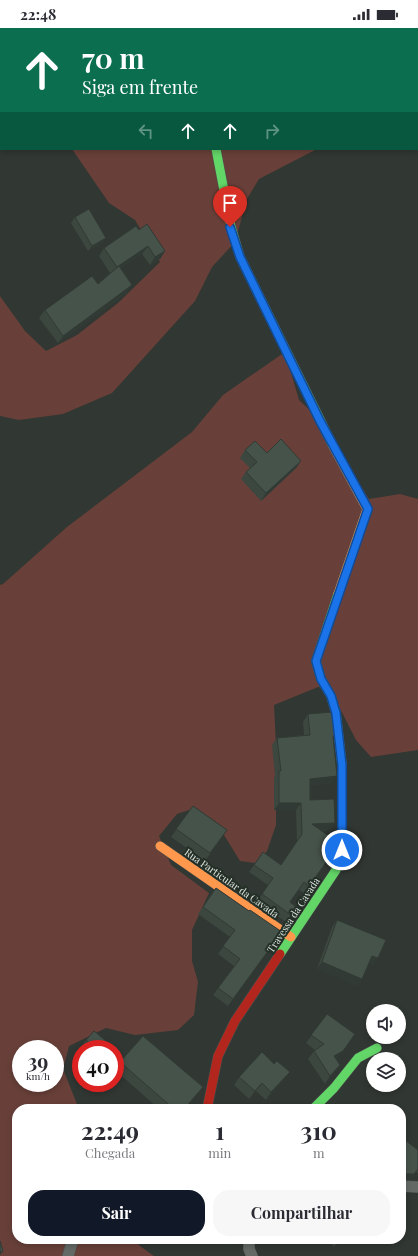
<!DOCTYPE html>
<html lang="pt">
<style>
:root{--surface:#fff;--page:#f7f7f7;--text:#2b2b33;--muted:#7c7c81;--accent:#111827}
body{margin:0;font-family:"Playfair Display",serif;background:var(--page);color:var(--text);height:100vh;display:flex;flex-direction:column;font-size:15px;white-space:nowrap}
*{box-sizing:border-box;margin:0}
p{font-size:13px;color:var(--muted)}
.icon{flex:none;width:22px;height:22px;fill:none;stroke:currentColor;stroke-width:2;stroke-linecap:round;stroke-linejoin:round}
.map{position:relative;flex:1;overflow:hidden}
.drawer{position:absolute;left:12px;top:1076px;width:394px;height:140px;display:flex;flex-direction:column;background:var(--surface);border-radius:16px;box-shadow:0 2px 6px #0003}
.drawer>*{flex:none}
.banner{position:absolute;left:0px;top:0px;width:418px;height:122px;box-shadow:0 2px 6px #0003;background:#0b6e4f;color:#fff;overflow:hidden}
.fabs{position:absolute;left:366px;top:976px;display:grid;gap:8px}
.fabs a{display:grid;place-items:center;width:40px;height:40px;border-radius:50%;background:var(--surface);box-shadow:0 2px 6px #0003;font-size:20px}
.speed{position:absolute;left:12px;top:1012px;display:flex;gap:8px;font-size:20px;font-weight:700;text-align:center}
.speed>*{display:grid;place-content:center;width:52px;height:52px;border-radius:50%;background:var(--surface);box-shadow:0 2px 6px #0003;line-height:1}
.speed small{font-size:10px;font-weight:400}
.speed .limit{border:6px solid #d22;background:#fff;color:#111}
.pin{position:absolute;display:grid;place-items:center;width:34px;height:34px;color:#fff;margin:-41px -17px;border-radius:50% 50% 50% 0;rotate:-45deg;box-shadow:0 0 4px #0007}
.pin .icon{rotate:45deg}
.me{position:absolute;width:44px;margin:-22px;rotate:0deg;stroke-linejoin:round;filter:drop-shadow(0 0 3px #0008)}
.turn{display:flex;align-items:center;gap:14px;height:84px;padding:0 16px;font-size:18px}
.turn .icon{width:52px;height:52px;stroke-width:2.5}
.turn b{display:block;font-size:28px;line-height:34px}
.lanes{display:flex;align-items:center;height:38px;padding:0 16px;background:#0003;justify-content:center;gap:20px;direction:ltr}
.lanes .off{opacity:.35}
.eta{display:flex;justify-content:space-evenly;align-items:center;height:68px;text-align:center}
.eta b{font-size:24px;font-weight:700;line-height:28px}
.primary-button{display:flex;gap:8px;margin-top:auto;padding:8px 16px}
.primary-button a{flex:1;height:46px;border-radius:16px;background:var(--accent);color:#fff;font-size:16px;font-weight:700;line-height:46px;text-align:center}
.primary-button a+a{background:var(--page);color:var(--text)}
.status{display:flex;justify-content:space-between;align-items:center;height:28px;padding:0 20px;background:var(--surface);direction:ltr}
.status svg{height:11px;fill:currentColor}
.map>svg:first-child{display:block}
.green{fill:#684039;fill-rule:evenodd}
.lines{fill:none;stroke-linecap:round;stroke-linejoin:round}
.street-casing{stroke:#4d534e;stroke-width:12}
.fast-casing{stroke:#4d534e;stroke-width:10}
.slow-casing{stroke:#4d534e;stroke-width:10}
.jam-casing{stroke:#4d534e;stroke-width:10}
.street{stroke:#646966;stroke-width:11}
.fast{stroke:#63d668;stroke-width:9}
.slow{stroke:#ff974d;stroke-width:9}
.jam{stroke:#b3261e;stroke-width:9}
.wall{fill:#3c4740}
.shaded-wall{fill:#313a34}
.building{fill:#46534b;stroke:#313a34}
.route-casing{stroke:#114b97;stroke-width:10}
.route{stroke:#1a73e8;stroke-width:7}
.labels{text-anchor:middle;stroke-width:4;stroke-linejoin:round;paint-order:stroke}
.street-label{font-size:10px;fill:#dfe6e1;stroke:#243027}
</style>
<div class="status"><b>22:48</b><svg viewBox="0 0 49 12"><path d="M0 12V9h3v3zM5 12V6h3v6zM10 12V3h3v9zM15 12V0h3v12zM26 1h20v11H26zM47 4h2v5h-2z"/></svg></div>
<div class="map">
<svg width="418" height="1228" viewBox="0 0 418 1228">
<rect width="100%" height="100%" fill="#313732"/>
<g class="green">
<polygon points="27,0 407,0 407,1"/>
<polygon points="72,121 317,121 259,151 247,171 235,214 212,239 195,273 112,365 63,386 19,392 0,388 0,268 25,303 46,323 77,307 118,275 160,234 135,192 109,175"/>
<path d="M285,324L299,372L318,390L369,471L400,466L418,471V722L371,729L356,712L330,661L318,659L274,677L276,719V797L267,823L255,835L240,833L216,794L195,780L177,786L159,808L171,837L209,865L192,902V933L198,954L194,987L178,1002L135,1007L106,1000L69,1018L63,1041L79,1081H17V1211H134L140,1218L154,1228H0V557L3,556L67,499L192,404L223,367ZM21,1021H55V1055H21Z"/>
</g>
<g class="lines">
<defs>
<g id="street">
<polyline points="342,1 343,0"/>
<polyline points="0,70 1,69"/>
<polyline points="401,1158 418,1159"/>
<polyline points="249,1211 249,1221 252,1228"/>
<polyline points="68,1228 73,1211"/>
</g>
<g id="fast">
<polyline points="216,121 231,199 240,229 333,418"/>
<polyline points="280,926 336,842 342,822 342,737 336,685 331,668 321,651 316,633 338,566"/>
<polyline points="313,1081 334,1060 358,1030 377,1020"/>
</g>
<g id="slow">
<polyline points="333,418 367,481 338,566"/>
<polyline points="160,818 291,909"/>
</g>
<polyline id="jam" points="207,1081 218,1028 235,993 280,926"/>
</defs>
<use href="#street" class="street-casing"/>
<use href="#fast" class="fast-casing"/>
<use href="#slow" class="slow-casing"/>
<use href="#jam" class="jam-casing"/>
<use href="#street" class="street"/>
<use href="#fast" class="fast"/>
<use href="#slow" class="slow"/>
<use href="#jam" class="jam"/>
</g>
<g class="wall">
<polygon points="0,0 1,1 1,37 0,37"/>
<polygon points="75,189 106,210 102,215 88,223 71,195"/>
<polygon points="139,202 165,223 160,231 150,237 142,226 121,240 127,265 58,315 39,290 45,282 98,256 110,245 99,228 104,220"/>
<polygon points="245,422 267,425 301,433 296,440 261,473 241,451 246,444 250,440 240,430"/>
<polygon points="308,686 333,710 332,755 310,757 310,772 335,795 330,802 321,803 335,822 304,865 299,862 290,874 296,879 286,894 257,874 268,857 249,844 263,824 281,837 297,814 296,782 274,782 274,750 275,748 272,717 277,710 304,707 303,694"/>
<polygon points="193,778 227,802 205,833 171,809"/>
<polygon points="216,860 249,883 282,904 228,978 213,967 234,938 218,926 230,909 198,886"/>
<polygon points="337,892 378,930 373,937 369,935 358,958 317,941 332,899"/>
<polygon points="327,986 337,1031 336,1031 340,1037 325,1056 308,1031 314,1023 315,1022 306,1015"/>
<polygon points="86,1012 115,1021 86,1021 82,1018"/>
<polygon points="120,1034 203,1059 197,1067 185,1081 159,1081 115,1042 115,1041"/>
<polygon points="239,1049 284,1052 266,1072 256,1063 249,1071 234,1057"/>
<polygon points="401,1109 418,1122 418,1145 416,1144 410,1152 401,1151"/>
<polygon points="327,1211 344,1211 334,1219"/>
</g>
<g class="shaded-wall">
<polygon points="106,210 102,215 88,223 92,218"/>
<polygon points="148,218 142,226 111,247 117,239"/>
<polygon points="165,223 160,231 150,237 155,229"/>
<polygon points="132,257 127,265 58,315 63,308"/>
<polygon points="301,433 296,440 261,473 266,465"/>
<polygon points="337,748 332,755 305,758 310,751"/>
<polygon points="279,775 301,775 296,782 274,782"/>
<polygon points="335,795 330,802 307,803 312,796"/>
<polygon points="372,928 378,930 373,937 367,935"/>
<polygon points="322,934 362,951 358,958 317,941"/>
<polygon points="355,1006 337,1031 329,1036 334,1028"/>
<polygon points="340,1037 334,1045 325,1056 330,1048"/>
<polygon points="290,1044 284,1052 266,1072 271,1064"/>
<polygon points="262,1055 256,1063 249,1071 255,1063"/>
<polygon points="203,1059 197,1067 185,1081 184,1081"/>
<polygon points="418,1141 410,1152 401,1151 404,1146"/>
<polygon points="212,1211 223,1211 236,1214 232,1219 209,1214"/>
<polygon points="340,1211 344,1211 334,1219 339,1212"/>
<polygon points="3,1223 0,1227 0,1224"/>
</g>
<g class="building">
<polygon points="0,0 17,0 17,1 1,1 1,26 0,26"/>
<polygon points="89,181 106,210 92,218 75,189"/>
<polygon points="147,196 165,223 155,229 148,218 117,239 104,220 136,198 139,202"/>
<polygon points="119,238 132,257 63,308 45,282 92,248 98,256"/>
<polygon points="281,411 301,433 266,465 246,444 257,434 245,422 255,413 267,425"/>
<polygon points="332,684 335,708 333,708 337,748 310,751 310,772 334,771 335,795 312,796 337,814 335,822 309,858 304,854 290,874 296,879 291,887 262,866 273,850 254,837 263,824 281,837 302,806 301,775 279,775 279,743 281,743 277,710 310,707 308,686"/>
<polygon points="193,778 227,802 210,825 176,801"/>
<polygon points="216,860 249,883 250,882 282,904 233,971 218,960 240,931 223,918 235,902 203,879"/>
<polygon points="337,892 386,912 378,930 372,928 362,951 322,934"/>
<polygon points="327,986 355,1006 343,1023 334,1028 340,1037 330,1048 314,1023 324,1016 311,1007"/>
<polygon points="94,1003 117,1022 115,1024 115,1021 96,1021 86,1012"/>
<polygon points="143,1008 203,1059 184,1081 174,1081 120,1034"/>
<polygon points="262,1024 274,1036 277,1033 290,1044 271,1064 262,1055 255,1063 239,1049"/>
<polygon points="401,1109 418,1122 418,1141 414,1146 404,1146 401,1143"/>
<polygon points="223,1211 237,1211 236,1214"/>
<polygon points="0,1213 3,1223 0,1224"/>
</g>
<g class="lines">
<defs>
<polyline id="route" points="230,199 240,229 320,393 368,481 316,633 321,651 331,668 336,685 342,737 342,822"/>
</defs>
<use href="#route" class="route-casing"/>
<use href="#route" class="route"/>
</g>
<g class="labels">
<g class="street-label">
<text transform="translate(232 855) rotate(35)" y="4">Rua Particular da Cavada</text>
<text transform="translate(293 887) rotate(-57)" y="4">Travessa da Cavada</text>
</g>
</g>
</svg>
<div class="fabs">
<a><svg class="icon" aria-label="sound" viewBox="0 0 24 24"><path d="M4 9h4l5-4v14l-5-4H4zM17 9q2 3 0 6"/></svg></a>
<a><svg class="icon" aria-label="layers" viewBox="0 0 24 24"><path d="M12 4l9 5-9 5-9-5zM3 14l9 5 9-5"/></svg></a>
</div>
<div class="speed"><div>39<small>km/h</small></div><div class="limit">40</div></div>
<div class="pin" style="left:230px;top:199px;background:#d93025"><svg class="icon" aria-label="arrive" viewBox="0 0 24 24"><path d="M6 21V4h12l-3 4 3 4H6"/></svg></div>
<svg class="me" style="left:342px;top:822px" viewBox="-20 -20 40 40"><circle r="17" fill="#1a73e8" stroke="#fff" stroke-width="3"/><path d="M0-11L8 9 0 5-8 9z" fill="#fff"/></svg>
<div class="banner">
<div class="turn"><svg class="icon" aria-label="ahead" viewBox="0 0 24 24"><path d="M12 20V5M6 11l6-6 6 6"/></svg><div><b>70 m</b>Siga em frente</div></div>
<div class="lanes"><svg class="icon off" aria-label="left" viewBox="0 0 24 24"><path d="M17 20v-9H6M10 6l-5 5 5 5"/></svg><svg class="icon" aria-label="ahead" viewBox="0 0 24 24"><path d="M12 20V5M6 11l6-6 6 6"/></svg><svg class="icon" aria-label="ahead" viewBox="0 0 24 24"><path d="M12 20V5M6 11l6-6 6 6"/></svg><svg class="icon off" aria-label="right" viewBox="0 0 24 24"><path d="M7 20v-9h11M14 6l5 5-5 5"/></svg></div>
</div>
<section class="drawer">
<div class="eta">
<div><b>22:49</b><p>Chegada</p></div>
<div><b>1</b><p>min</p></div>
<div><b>310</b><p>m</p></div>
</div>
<div class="primary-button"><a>Sair</a><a>Compartilhar</a></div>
</section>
</div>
